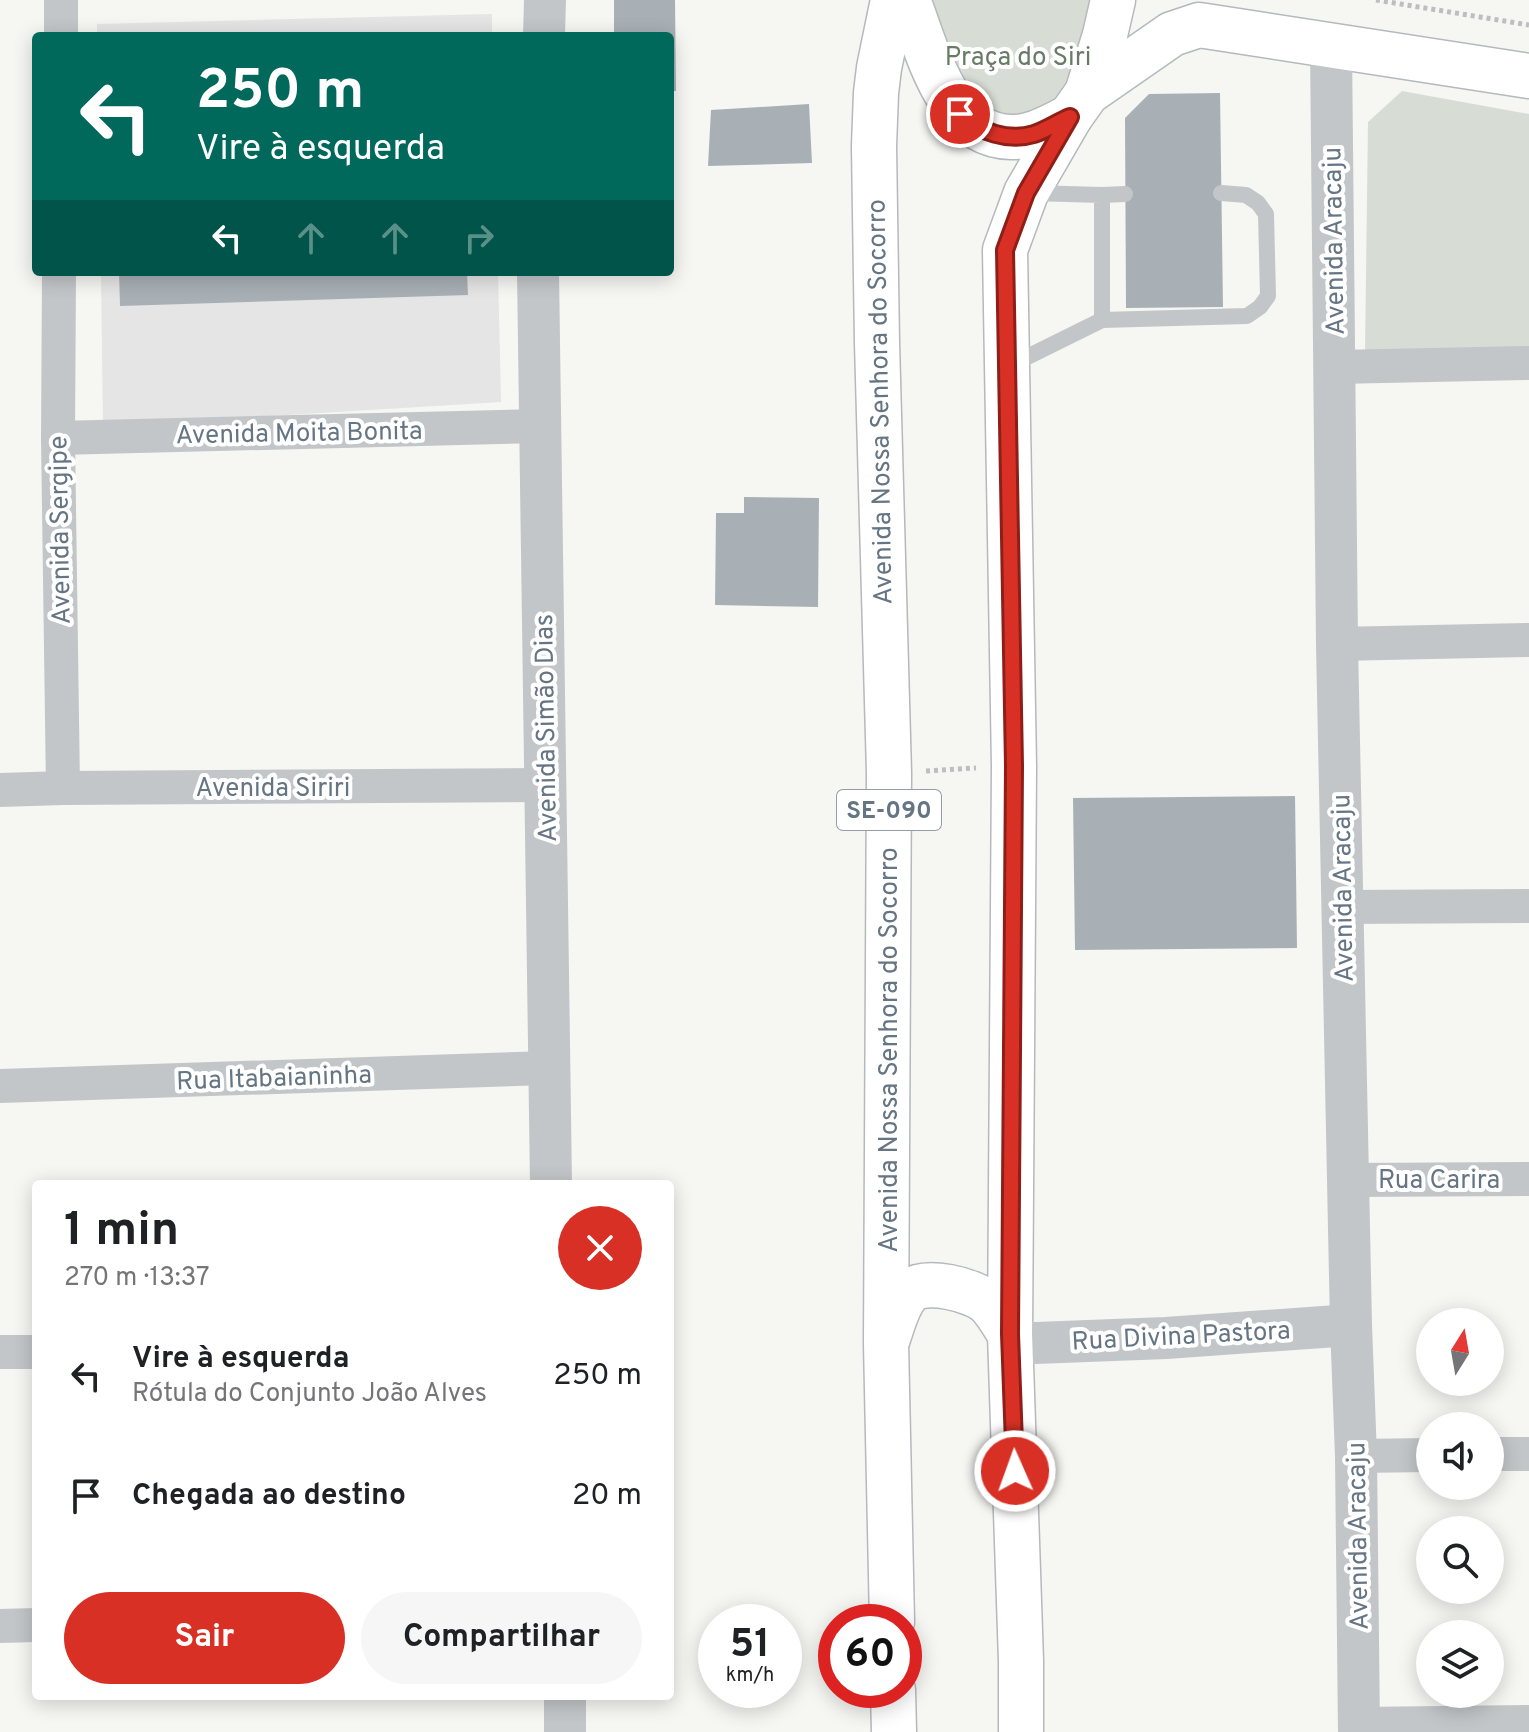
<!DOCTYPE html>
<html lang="pt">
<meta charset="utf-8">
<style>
:root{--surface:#fff;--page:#f6f6f6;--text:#202124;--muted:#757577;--accent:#d93025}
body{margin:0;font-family:Overpass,sans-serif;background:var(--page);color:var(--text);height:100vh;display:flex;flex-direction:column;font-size:30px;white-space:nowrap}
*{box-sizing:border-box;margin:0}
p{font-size:26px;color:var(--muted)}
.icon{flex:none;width:44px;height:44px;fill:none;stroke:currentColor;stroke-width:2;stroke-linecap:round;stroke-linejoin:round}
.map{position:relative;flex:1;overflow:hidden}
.drawer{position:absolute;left:32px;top:1180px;width:642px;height:520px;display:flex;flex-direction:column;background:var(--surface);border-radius:8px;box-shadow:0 4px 20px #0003}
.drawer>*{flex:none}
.guide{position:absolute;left:32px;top:32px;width:642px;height:244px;border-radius:8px;box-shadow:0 4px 20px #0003;background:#00695c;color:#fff;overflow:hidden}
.needle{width:52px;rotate:11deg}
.tools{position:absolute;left:1416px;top:1308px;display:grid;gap:16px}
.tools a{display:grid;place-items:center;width:88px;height:88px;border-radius:50%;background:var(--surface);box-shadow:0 4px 20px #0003;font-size:40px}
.speed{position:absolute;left:698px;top:1604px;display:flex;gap:16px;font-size:40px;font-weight:700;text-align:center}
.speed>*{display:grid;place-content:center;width:104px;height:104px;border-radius:50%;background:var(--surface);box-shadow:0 4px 20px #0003;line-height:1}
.speed small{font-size:20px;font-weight:400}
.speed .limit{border:12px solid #d22;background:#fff;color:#111}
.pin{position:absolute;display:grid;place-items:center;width:68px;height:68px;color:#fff;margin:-34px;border:4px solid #fff;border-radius:50%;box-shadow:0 2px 8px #0007}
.me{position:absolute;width:88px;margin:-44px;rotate:358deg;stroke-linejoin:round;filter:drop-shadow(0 0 6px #0008)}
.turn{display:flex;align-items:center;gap:28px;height:168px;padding:0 32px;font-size:36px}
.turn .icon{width:104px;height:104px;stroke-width:2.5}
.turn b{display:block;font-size:56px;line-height:68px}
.lanes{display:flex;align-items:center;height:76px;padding:0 32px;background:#0003;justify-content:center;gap:40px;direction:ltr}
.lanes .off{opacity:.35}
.round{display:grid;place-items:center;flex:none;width:84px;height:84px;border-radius:42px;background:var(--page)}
.summary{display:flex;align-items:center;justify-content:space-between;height:136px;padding:0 32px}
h1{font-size:48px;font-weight:700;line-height:60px}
.cta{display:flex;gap:16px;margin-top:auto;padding:16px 32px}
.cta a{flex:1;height:92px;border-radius:48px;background:var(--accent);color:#fff;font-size:32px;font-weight:700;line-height:92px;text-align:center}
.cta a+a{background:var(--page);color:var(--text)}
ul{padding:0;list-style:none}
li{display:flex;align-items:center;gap:24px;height:120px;padding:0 32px}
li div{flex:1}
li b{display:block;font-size:30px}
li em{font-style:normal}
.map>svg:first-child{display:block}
.built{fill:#e4e5e4}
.green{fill:#d7ddd4}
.building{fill:#a9b0b5}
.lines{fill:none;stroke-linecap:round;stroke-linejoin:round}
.secondary-casing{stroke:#b4b9bd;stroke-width:47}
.primary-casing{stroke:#b5b9bd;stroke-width:47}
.path{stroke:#bcbec0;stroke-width:5;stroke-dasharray:4 4;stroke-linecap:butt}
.service{stroke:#c2c6c9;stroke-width:16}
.minor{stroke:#c2c6c9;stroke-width:34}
.tertiary{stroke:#c2c6c9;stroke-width:42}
.secondary{stroke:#fff;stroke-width:44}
.primary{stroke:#fff;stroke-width:44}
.route-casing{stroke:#8d1f18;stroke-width:20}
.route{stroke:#d93025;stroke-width:14}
.labels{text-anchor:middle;stroke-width:8;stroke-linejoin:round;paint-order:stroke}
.shield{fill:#fff;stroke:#949ea8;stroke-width:2}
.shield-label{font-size:24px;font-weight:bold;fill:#667583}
.park-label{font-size:26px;fill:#687b65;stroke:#fff}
.street-label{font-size:26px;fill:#667583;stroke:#fff}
</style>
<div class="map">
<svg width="1529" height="1732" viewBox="0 0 1529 1732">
<rect width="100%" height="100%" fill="#f6f6f3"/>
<g class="built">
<polygon points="492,14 492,36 97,36 97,24"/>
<polygon points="101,272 498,272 501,402 103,426"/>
</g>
<g class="green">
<path d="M931,0H1098C1087,39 1076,99 1033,116C1024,119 1001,114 990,113L950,63Z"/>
<polygon points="1402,91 1529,114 1529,348 1365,353 1368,122"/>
</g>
<g class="building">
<polygon points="614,0 675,0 676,91 670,91 670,36 614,36"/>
<polygon points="1220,93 1223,307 1126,308 1125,118 1149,94"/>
<polygon points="809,104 812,163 708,166 711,110"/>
<polygon points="119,272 467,272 468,295 120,306"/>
<polygon points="744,497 819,498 818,607 715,605 716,513 744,513"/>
<polygon points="1295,796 1297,948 1075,950 1073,798"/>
</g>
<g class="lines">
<defs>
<polyline id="secondary" points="1087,93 1172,34 1199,25 1529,76"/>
<g id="primary">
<path d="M908,0C927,48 946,136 1011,137C1032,138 1051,126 1070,117"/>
<path d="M888,1338C893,1324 898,1303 909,1292C924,1277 974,1290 988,1303C997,1312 1003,1324 1010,1334"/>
<polyline points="892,1622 886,1343 889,773 877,343 874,146 876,93 879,68 893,0"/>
<polyline points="893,1690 894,1732"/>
<polyline points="1021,1732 1021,1661 1010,1334 1014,766 1005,250 1026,193 1070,117 1087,93 1105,35 1113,0"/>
</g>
</defs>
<use href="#secondary" class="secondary-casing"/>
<use href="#primary" class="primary-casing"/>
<g class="path">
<polyline points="1376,0 1529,25"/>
<polyline points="926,771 976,768"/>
</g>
<g class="service">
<polyline points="1102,195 1125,194"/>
<polyline points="1102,320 1247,316 1260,307 1268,296 1266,214 1258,203 1246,195 1221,193"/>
<polyline points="1011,365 1102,320 1102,195 1032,193"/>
</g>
<g class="minor">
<polyline points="61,36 61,0"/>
<polyline points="59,272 58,438 63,788"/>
<polyline points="1335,367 1529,363"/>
<polyline points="58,438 540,426"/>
<polyline points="1337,644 1529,640"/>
<polyline points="0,790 63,788 546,785"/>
<polyline points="1341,907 1529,906"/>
<polyline points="0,1086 548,1068"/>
<polyline points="1349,1180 1529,1179"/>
<polyline points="0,1352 36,1352"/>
<polyline points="1490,1454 1529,1454"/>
<polyline points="1356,1456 1430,1455"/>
<polyline points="0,1626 36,1625"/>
<polyline points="1359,1724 1529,1722"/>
</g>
<g class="tertiary">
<polyline points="544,36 545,0"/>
<polyline points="1331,45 1337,644 1351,1325 1356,1456 1359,1732"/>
<polyline points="538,272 551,1184"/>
<polyline points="1011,1344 1166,1338 1351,1325"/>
<polyline points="565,1696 565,1732"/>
</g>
<use href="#secondary" class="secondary"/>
<use href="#primary" class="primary"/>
</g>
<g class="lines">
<defs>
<path id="route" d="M960,114C980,132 1008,142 1034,134C1046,130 1058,122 1070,117L1026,193L1005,250L1014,766L1010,1334L1015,1471"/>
</defs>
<use href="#route" class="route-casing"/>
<use href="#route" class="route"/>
</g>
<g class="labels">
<rect class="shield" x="837" y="790" width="104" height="40" rx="6"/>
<g class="shield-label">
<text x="889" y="818">SE-090</text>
</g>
<g class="park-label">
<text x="1018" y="65">Praça do Siri</text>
</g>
<g class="street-label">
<text transform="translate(1333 241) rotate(-91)" y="9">Avenida Aracaju</text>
<text transform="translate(879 402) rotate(-91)" y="9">Avenida Nossa Senhora do Socorro</text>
<text transform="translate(299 432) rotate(-1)" y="9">Avenida Moita Bonita</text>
<text transform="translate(59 530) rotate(-91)" y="9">Avenida Sergipe</text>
<text transform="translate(545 728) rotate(-91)" y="9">Avenida Simão Dias</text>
<text x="273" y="796">Avenida Siriri</text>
<text transform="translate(1342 888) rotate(-91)" y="9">Avenida Aracaju</text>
<text transform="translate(888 1050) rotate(-90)" y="9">Avenida Nossa Senhora do Socorro</text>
<text transform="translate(274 1077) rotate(-2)" y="9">Rua Itabaianinha</text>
<text x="1439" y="1188">Rua Carira</text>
<text transform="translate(1181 1335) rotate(-3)" y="9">Rua Divina Pastora</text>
<text transform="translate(1357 1536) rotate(-91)" y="9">Avenida Aracaju</text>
</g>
</g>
</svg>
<div class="tools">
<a><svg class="needle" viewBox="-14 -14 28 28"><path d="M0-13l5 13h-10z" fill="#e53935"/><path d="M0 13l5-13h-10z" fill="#757577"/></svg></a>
<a><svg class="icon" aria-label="sound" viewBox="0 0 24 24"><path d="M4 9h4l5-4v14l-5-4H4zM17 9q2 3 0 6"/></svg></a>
<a><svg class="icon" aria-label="search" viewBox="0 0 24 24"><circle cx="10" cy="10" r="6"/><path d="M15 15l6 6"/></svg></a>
<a><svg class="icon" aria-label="layers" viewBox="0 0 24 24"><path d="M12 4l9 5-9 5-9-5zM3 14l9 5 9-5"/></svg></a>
</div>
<div class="speed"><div>51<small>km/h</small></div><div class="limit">60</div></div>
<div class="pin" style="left:960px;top:114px;background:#d93025"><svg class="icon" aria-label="arrive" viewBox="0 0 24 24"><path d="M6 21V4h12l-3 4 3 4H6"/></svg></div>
<svg class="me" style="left:1015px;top:1471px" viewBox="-20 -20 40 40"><circle r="17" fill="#d93025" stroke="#fff" stroke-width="3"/><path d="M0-11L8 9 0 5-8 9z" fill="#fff"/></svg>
<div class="guide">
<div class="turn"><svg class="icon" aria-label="left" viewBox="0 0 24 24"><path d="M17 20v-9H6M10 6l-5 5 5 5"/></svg><div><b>250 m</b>Vire à esquerda</div></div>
<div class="lanes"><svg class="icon" aria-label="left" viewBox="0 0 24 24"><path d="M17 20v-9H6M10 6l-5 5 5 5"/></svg><svg class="icon off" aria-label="ahead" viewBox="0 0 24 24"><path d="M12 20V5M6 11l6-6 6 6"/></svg><svg class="icon off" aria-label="ahead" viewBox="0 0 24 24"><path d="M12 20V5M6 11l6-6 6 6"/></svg><svg class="icon off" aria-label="right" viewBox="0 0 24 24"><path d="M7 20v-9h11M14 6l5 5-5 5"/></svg></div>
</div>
<section class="drawer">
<div class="summary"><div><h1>1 min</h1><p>270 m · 13:37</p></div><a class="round" style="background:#d93025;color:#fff"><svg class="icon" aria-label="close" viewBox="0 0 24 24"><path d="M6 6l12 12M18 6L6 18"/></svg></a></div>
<ul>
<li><svg class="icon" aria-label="left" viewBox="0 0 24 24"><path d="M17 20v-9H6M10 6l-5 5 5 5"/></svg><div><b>Vire à esquerda</b><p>Rótula do Conjunto João Alves</p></div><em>250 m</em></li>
<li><svg class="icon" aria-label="arrive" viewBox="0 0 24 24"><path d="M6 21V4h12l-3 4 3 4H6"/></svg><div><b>Chegada ao destino</b></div><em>20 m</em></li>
</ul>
<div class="cta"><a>Sair</a><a>Compartilhar</a></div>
</section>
</div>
